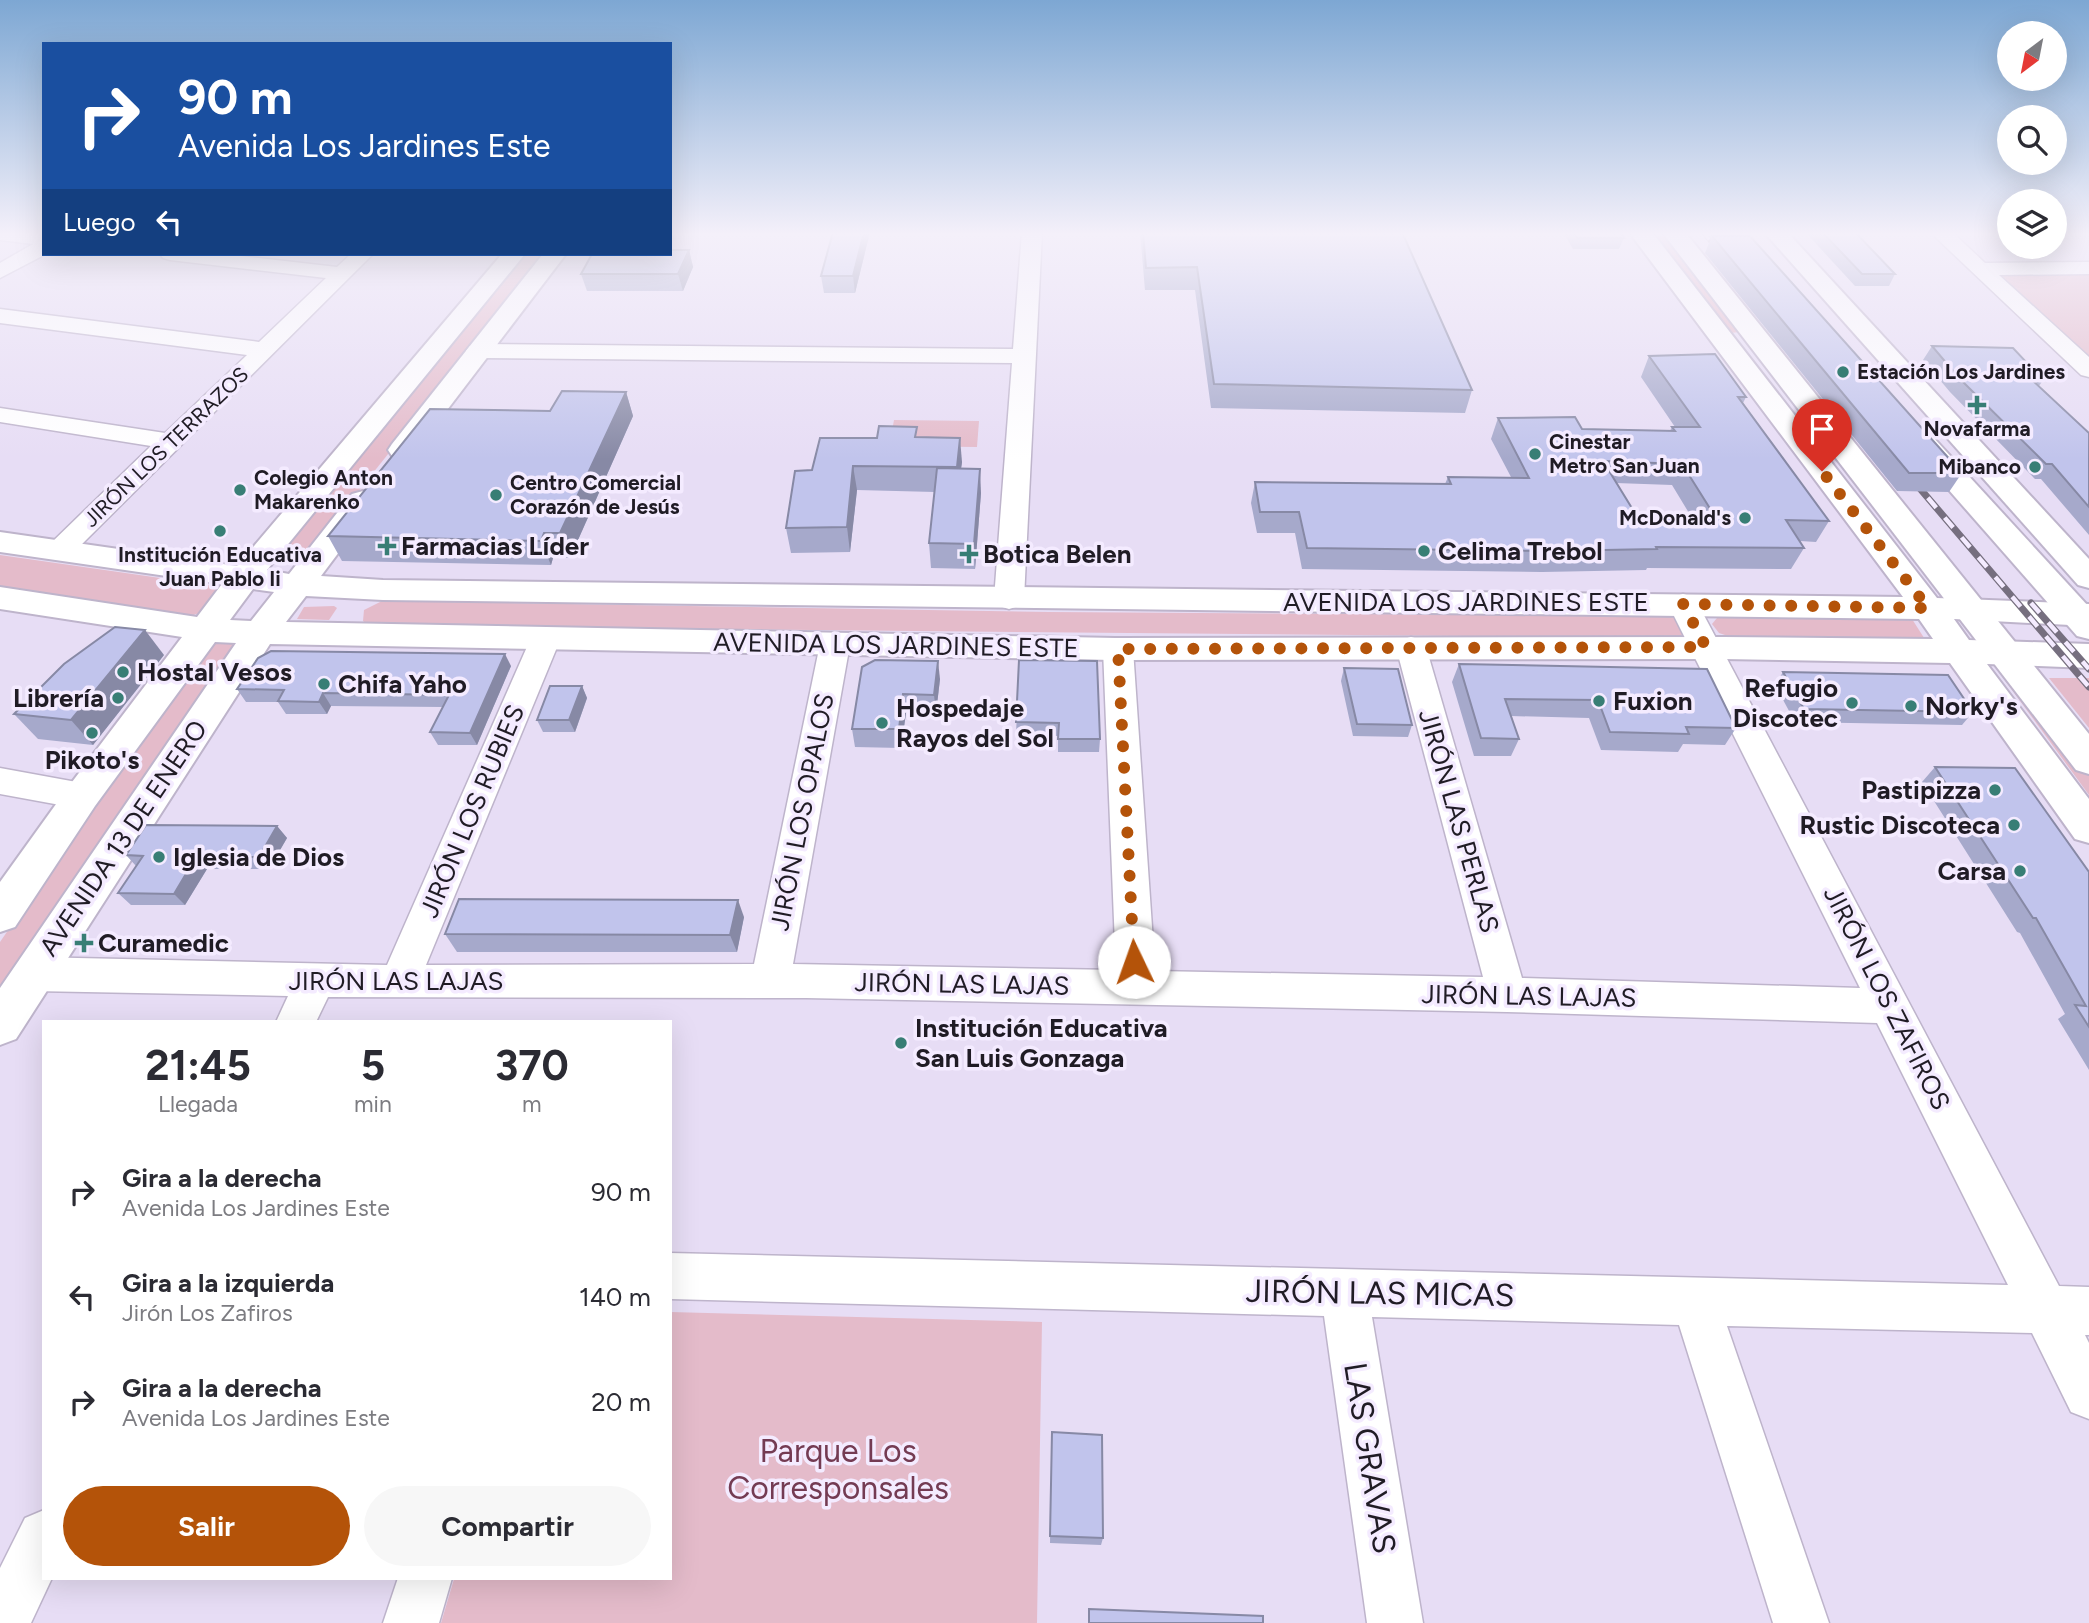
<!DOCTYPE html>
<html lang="es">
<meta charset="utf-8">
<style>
:root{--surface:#fff;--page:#f7f7f7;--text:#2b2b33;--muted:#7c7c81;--accent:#b45309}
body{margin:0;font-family:Figtree,sans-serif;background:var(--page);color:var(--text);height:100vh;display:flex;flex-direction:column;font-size:26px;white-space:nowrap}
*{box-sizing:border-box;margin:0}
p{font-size:23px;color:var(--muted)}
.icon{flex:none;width:38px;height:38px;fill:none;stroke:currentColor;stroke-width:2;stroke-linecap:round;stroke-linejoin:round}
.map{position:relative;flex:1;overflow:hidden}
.details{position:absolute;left:42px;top:1020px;width:630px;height:560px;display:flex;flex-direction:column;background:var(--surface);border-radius:0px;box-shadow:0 7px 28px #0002}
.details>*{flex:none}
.top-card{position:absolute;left:42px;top:42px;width:630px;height:214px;border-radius:0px;box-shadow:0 7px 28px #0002;background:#1a4fa0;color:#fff;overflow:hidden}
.needle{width:46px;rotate:212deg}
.buttons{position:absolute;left:1997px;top:21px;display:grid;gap:14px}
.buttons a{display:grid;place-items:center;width:70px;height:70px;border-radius:50%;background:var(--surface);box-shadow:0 7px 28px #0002;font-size:35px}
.pin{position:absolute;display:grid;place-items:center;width:60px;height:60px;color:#fff;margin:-72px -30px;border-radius:50% 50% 50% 0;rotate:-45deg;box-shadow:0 0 7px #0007}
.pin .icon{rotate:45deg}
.me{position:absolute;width:77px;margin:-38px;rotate:357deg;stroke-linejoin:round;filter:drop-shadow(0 0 5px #0008)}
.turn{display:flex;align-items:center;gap:24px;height:147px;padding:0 21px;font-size:32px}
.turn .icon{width:91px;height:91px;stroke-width:2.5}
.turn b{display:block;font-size:49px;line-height:60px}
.then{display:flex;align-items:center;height:66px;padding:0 21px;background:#0003;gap:14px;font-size:26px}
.eta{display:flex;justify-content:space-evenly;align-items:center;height:119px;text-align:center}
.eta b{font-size:42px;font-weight:700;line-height:49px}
.primary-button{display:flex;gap:14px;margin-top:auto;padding:14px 21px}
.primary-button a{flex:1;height:80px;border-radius:42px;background:var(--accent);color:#fff;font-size:28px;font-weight:700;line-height:80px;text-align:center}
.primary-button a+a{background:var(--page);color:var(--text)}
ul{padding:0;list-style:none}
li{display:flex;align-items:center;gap:21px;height:105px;padding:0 21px}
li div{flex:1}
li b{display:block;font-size:26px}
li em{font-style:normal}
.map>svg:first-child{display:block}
.green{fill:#e4bbca}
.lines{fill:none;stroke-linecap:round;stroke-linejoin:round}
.street-casing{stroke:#beb4cb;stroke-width:3}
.secondary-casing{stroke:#beb4cb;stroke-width:4}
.primary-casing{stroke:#beb4cb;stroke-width:4}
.street{fill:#fff;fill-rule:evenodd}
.secondary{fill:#fff;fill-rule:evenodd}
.primary{fill:#fff;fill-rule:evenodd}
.rail-far1-casing{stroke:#766f7f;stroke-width:5}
.rail-casing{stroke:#766f7f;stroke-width:7}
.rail-far1{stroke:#f4ebff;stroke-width:3.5;stroke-dasharray:10;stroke-linecap:butt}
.rail{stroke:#f4ebff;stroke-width:4.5;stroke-dasharray:13;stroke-linecap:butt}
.wall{fill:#a6a9cb;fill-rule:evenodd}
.shaded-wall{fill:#8789a5}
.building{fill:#c1c4ec;stroke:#8789a5;stroke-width:2;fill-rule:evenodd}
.route{stroke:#b45309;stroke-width:12;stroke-dasharray:0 21.6}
.poi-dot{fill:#387e75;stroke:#f4ebff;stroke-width:2.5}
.labels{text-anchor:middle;stroke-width:7;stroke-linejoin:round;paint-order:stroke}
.far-poi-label{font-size:21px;font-weight:bold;fill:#201c25;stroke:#f4ebff;text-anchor:start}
.far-street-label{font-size:21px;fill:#201c25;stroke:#f4ebff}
.poi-label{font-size:26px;font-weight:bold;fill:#201c25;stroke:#f4ebff;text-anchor:start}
.street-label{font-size:26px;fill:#201c25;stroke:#f4ebff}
.near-street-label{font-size:32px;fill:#201c25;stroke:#f4ebff}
.near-park-label{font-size:32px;fill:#743b53;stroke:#f4ebff}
</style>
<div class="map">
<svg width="2089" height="1623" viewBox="0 0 2089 1623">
<rect width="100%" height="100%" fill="#e7ddf5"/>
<g class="green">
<polygon points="1651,232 1663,232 1741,332 1729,333"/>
<polygon points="520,254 548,254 305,558 299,562 272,560 273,554"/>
<polygon points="1994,272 2089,272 2089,360"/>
<polygon points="894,420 979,421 977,447 889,446"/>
<polygon points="0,555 216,586 220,588 203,612 190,616 0,587"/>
<polygon points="382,601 1049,612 1668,616 1676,619 1683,634 1677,638 369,626 363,621 364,610"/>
<polygon points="334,606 337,608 329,620 297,619 304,607"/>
<polygon points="1717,618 1912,619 1926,641 1731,637 1719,633 1712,624"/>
<polygon points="215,641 237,645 0,1001 0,942 203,647"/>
<polygon points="2001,675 2015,675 2089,772 2089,795"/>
<polygon points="2049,678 2089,678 2089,728"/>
<polygon points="670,1312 1042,1322 1037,1623 441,1623 454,1579 670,1578"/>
</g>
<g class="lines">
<defs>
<g id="street">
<polygon points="0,232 44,233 46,254 0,278 0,263 33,244 0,240"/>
<polygon points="1022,232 1042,232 1024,599 1019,606 1009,609 999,606 994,599 1012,363 478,358 470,356 466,351 470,346 478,344 1013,349"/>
<polygon points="1930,232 1952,232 1985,263 2089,262 2089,274 1999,275 2089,357 2089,377 2081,375"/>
<polygon points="160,254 222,254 337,267 351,254 373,254 69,557 59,560 49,557 45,551 49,545 151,446 0,422 0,408 165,433 247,355 0,323 0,309 259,342 326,278 170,260 163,258"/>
<polygon points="1683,594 1694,597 1698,604 2059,1286 2089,1287 2089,1335 2085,1335 2089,1343 2089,1419 2071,1412 2032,1333 1727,1326 1829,1623 1773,1623 1679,1325 1372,1317 1423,1623 1367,1623 1324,1316 670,1299 670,1253 2008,1285 1877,1023 1507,1012 806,998 328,997 316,1022 276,1022 288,996 33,991 19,986 13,974 19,962 33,957 387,965 530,640 534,633 545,630 556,633 560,640 426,965 754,964 820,644 824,637 835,634 846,637 850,644 793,964 1116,970 1103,649 1107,642 1118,639 1129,642 1133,649 1155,971 1483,977 1396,647 1400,640 1411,637 1422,640 1426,647 1522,978 1860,988 1668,604 1672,597"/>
<polygon points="0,768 82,783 94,787 99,796 94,805 82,809 0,794"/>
<polygon points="44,1510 44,1578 52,1578 31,1623 0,1623 0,1568 25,1518"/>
<polygon points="398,1578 452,1578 439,1623 383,1623"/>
</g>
<g id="secondary">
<path d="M1629,232H1652L1937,598L2089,604V626L1954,619L1969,640L2089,644V668L1987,664L2089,799V843L2075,839L1950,663L1723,659L1115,660L270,644L16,1039L0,1045V988L236,643L215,642L95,806L15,927L0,932V882L69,786L182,637L0,609V587L197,617L222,584L0,552V532L237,566L502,254H525L267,570L289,574L352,494L363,491L374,494L378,500L321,576L383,580L1903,597ZM253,589L274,592L251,621L230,620ZM306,596L383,600L1919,619L1933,639L1723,637L1115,638L286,622Z"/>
<polygon points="1764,232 1787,232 2089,559 2089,588 2078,585"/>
<polygon points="543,254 566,254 412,456 402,459 392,456 388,450 392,444"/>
</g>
<g id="primary">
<polygon points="1662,232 1685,232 2089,734 2089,774 2076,770"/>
<polygon points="1922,434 1932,436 2089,607 2089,639 2077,636 1912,448 1908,442 1912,436"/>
</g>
</defs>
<use href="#street" class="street-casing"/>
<use href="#secondary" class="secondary-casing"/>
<use href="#primary" class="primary-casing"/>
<use href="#street" class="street"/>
<use href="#secondary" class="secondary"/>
<use href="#primary" class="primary"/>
<defs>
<polyline id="rail-far1" points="1703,232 1723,256"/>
<g id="rail">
<polyline points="1911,478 2089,687"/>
<polyline points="2031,603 2089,669"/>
</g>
</defs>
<use href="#rail-far1" class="rail-far1-casing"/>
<use href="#rail" class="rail-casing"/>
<use href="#rail-far1" class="rail-far1"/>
<use href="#rail" class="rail"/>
</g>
<g class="wall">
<polygon points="833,232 870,232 855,293 824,293 821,276"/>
<polygon points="1140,232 1402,232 1472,390 1465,413 1211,408 1195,290 1145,290"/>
<polygon points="1563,232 1620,232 1624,238 1619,249 1573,249"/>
<polygon points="1809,232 1822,232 1895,274 1889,286 1855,286 1808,235"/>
<polygon points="1712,236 1962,473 1949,492 1897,491 1705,253"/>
<polygon points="689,250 693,267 683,291 587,291 581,274"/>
<polygon points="1932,346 2043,380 2039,386 2089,433 2089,535 2041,479 2035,479 1950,392 1923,360"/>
<path d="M1649,356L1746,397L1743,403L1829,521L1816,542L1800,541L1804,548L1791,569L1647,568L1646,570L1542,572L1302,569L1295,533H1257L1251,503L1255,482L1445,484L1448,477H1511L1491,439L1498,418L1582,429L1670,431L1672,427H1675L1641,377ZM1616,483L1672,485L1692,518H1638Z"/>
<polygon points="626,392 633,416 570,558 553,558 551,565 342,561 328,536 550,411"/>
<polygon points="917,437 962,462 961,468 981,493 975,569 931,568 929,543 935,492 857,490 850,552 791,553 786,528 812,470 877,438"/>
<polygon points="164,655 93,745 38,739 14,714"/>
<polygon points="1019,660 1100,739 1099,752 1058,752 1058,736 1016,735"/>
<polygon points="1459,664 1736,728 1725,745 1683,744 1678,752 1601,750 1589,718 1511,716 1519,739 1511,756 1474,756 1452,682"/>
<polygon points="511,666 477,745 438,745 430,732 443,707 331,706 327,714 286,714 278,702 246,702 237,689"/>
<polygon points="862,667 940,679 936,713 906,713 901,748 855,747 852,729"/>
<polygon points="1344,668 1412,725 1408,737 1353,736 1341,681"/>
<polygon points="1783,672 1973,712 1962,725 1795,722 1775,685"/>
<polygon points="582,686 587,698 575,732 543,732 537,720"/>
<polygon points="1935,767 2089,872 2089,1070 2058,1019 2065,1014 2020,933 2017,932 1922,782"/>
<polygon points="277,826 287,838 269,869 207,869 185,905 131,905 118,893 136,866 126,855"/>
<polygon points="744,917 737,952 457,952 445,934"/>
<polygon points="1052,1432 1103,1538 1101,1545 1050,1543"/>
</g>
<g class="shaded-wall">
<polygon points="864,232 870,232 855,293 853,276"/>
<polygon points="689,250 693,267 683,291 678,274"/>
<polygon points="626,392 633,416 570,558 560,533"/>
<polygon points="960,438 962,462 958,492 957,467"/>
<polygon points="853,466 857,490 850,552 847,527"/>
<polygon points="980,469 981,493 975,569 974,544"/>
<polygon points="544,533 553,558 551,565 541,541"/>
<polygon points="145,630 164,655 93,745 71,720"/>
<polygon points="505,654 511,666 477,745 470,733"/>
<polygon points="938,661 940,679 936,713 934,695"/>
<polygon points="582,686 587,698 575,732 569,720"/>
<polygon points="323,693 331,706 327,714 319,702"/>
<polygon points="903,694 906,713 901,748 899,729"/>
<polygon points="277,826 287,838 269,869 259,857"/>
<polygon points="196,857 207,869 185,905 174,894"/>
<polygon points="738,900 744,917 737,952 730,935"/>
</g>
<g class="building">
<polygon points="833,232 864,232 853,276 821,276"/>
<polygon points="1143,232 1402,232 1472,390 1214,384 1197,267 1146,268"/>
<polygon points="1574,232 1620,232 1624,238 1577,238"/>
<polygon points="1822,232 1855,232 1895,274 1862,274"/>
<polygon points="1712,236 1750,236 1962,473 1909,473"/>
<polygon points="670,250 689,250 678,274 581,274 592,254 670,254"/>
<polygon points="1932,346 2013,348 2043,380 2032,380 2089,433 2089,507 2052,464 2046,464 1959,378"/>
<path d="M1715,354L1746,397H1738L1829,521L1786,520L1804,548L1656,547L1657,549L1551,551L1307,548L1299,512H1260L1255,482L1451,484L1448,477L1529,478L1498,418L1575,417L1582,429L1675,431L1672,427H1700L1649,356ZM1603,461L1682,464L1716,518H1638Z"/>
<polygon points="562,391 626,392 560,533 544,533 541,541 328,536 430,409 550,411"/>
<polygon points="879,426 917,427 915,437 960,438 957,467 853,466 847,527 786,528 795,471 812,470 820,438 877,438"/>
<polygon points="937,468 980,469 974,544 929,543"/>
<polygon points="115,627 145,630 71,720 14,714 64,664"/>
<polygon points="271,651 505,654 470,733 430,732 449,695 323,693 319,702 278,701 284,690 237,689 258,658"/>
<polygon points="875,660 938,661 934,695 903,694 899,729 852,729 862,667"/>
<polygon points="1019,660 1097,661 1100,739 1058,739 1059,723 1016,722"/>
<polygon points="1459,664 1707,669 1736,728 1686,727 1689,734 1610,732 1598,700 1505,699 1519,739 1481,738"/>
<polygon points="1344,668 1398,669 1412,725 1357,724"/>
<polygon points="1783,672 1948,675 1973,712 1804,709"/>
<polygon points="550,686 582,686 569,720 537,720"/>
<polygon points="1935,767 2015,768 2089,872 2089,1027 2075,1005 2086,1006 2036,918 2033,918"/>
<polygon points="146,825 277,826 259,857 196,857 174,894 118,893 143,856 126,855"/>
<polygon points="459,899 738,900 730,935 445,934"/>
<polygon points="1052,1432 1102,1435 1103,1538 1050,1536"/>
<polygon points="1089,1609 1263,1616 1263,1623 1089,1623"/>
</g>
<linearGradient id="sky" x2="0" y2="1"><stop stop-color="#7da7d3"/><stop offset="0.51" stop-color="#f4f0fa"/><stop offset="1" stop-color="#f4f0fa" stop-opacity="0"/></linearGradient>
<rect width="2089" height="459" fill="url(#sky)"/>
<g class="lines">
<polyline class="route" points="1134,962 1118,649 1706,647 1683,604 1928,608 1822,471"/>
</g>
<g class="poi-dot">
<circle cx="1843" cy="372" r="7"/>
<path d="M1973.5 394.5h7v7h7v7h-7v7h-7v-7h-7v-7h7z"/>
<circle cx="1535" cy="454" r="7"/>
<circle cx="2035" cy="467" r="7"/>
<circle cx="240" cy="490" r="7"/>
<circle cx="496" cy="495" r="7"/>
<circle cx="1745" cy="518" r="7"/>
<circle cx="220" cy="531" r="7"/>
<path d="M383.5 535.5h7v7h7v7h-7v7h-7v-7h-7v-7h7z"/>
<circle cx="1424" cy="551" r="7"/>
<path d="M965.5 543.5h7v7h7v7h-7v7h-7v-7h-7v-7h7z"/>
<circle cx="123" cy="672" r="7"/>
<circle cx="324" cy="684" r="7"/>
<circle cx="118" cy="698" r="7"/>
<circle cx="1599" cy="701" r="7"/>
<circle cx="1852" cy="703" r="7"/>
<circle cx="1911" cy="706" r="7"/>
<circle cx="882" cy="723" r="7"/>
<circle cx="92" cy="733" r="7"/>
<circle cx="1995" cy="790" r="7"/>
<circle cx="2014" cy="825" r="7"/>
<circle cx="159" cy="857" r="7"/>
<circle cx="2020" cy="871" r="7"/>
<path d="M80.5 932.5h7v7h7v7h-7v7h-7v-7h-7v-7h7z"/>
<circle cx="901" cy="1043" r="7"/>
</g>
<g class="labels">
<g class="far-poi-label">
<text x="1857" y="379">Estación Los Jardines</text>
<text x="1977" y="436" text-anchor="middle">Novafarma</text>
<text x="1549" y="449">Cinestar<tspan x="1549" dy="24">Metro San Juan</tspan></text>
<text x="2021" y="474" text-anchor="end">Mibanco</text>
<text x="254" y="485">Colegio Anton<tspan x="254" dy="24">Makarenko</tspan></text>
<text x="510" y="490">Centro Comercial<tspan x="510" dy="24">Corazón de Jesús</tspan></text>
<text x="1731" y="525" text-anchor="end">McDonald's</text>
<text x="220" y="562" text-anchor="middle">Institución Educativa<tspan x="220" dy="24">Juan Pablo Ii</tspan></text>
</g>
<g class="far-street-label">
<text transform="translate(166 447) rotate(-44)" y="7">JIRÓN LOS TERRAZOS</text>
</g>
<g class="poi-label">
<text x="401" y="555">Farmacias Líder</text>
<text x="1438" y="560">Celima Trebol</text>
<text x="983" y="563">Botica Belen</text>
<text x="137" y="681">Hostal Vesos</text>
<text x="338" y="693">Chifa Yaho</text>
<text x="1838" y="697" text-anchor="end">Refugio<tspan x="1838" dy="30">Discotec</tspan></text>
<text x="104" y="707" text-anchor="end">Librería</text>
<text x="1613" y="710">Fuxion</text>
<text x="1925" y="715">Norky's</text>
<text x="896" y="717">Hospedaje<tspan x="896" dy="30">Rayos del Sol</tspan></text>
<text x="92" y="769" text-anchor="middle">Pikoto's</text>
<text x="1981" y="799" text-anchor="end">Pastipizza</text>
<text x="2000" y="834" text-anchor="end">Rustic Discoteca</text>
<text x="173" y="866">Iglesia de Dios</text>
<text x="2006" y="880" text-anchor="end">Carsa</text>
<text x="98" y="952">Curamedic</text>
<text x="915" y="1037">Institución Educativa<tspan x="915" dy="30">San Luis Gonzaga</tspan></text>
</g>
<g class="street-label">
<text x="1466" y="611">AVENIDA LOS JARDINES ESTE</text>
<text transform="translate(896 645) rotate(1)" y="9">AVENIDA LOS JARDINES ESTE</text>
<text transform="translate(472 811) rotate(-67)" y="9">JIRÓN LOS RUBIES</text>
<text transform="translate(802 812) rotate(-79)" y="9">JIRÓN LOS OPALOS</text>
<text transform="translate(1459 821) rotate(74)" y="9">JIRÓN LAS PERLAS</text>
<text transform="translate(123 838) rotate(-56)" y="9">AVENIDA 13 DE ENERO</text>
<text x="396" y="990">JIRÓN LAS LAJAS</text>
<text transform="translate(962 984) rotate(1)" y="9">JIRÓN LAS LAJAS</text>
<text transform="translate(1529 996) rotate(1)" y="9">JIRÓN LAS LAJAS</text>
<text transform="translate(1887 998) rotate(63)" y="9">JIRÓN LOS ZAFIROS</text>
</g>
<g class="near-street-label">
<text transform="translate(1380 1293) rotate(1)" y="11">JIRÓN LAS MICAS</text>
<text transform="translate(1370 1458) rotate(81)" y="11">LAS GRAVAS</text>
</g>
<g class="near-park-label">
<text x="838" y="1462">Parque Los<tspan x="838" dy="37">Corresponsales</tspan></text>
</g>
</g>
</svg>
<div class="buttons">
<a><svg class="needle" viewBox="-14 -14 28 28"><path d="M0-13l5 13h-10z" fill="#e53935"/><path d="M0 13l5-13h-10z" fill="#7c7c81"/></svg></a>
<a><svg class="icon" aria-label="search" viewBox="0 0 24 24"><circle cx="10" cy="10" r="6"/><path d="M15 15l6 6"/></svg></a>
<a><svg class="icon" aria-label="layers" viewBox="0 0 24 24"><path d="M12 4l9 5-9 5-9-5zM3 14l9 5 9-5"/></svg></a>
</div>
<div class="pin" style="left:1822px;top:471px;background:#d93025"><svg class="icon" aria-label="arrive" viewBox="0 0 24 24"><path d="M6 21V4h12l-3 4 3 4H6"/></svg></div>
<svg class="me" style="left:1134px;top:962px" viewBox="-20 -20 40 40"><circle r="19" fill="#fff"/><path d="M0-13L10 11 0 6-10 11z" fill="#b45309"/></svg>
<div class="top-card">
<div class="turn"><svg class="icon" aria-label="right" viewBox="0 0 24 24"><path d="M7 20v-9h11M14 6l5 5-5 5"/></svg><div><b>90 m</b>Avenida Los Jardines Este</div></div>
<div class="then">Luego<svg class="icon" aria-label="left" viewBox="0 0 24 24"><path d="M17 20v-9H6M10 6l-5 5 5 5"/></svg></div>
</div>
<section class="details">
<div class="eta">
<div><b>21:45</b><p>Llegada</p></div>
<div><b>5</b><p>min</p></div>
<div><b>370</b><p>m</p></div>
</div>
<ul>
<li><svg class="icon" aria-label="right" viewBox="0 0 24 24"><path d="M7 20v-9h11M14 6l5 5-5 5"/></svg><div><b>Gira a la derecha</b><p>Avenida Los Jardines Este</p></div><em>90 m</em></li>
<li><svg class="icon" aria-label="left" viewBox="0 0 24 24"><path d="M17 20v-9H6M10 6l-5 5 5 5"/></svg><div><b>Gira a la izquierda</b><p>Jirón Los Zafiros</p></div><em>140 m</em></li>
<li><svg class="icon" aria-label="right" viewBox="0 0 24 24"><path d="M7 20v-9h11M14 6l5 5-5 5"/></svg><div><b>Gira a la derecha</b><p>Avenida Los Jardines Este</p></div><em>20 m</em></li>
</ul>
<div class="primary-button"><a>Salir</a><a>Compartir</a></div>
</section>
</div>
